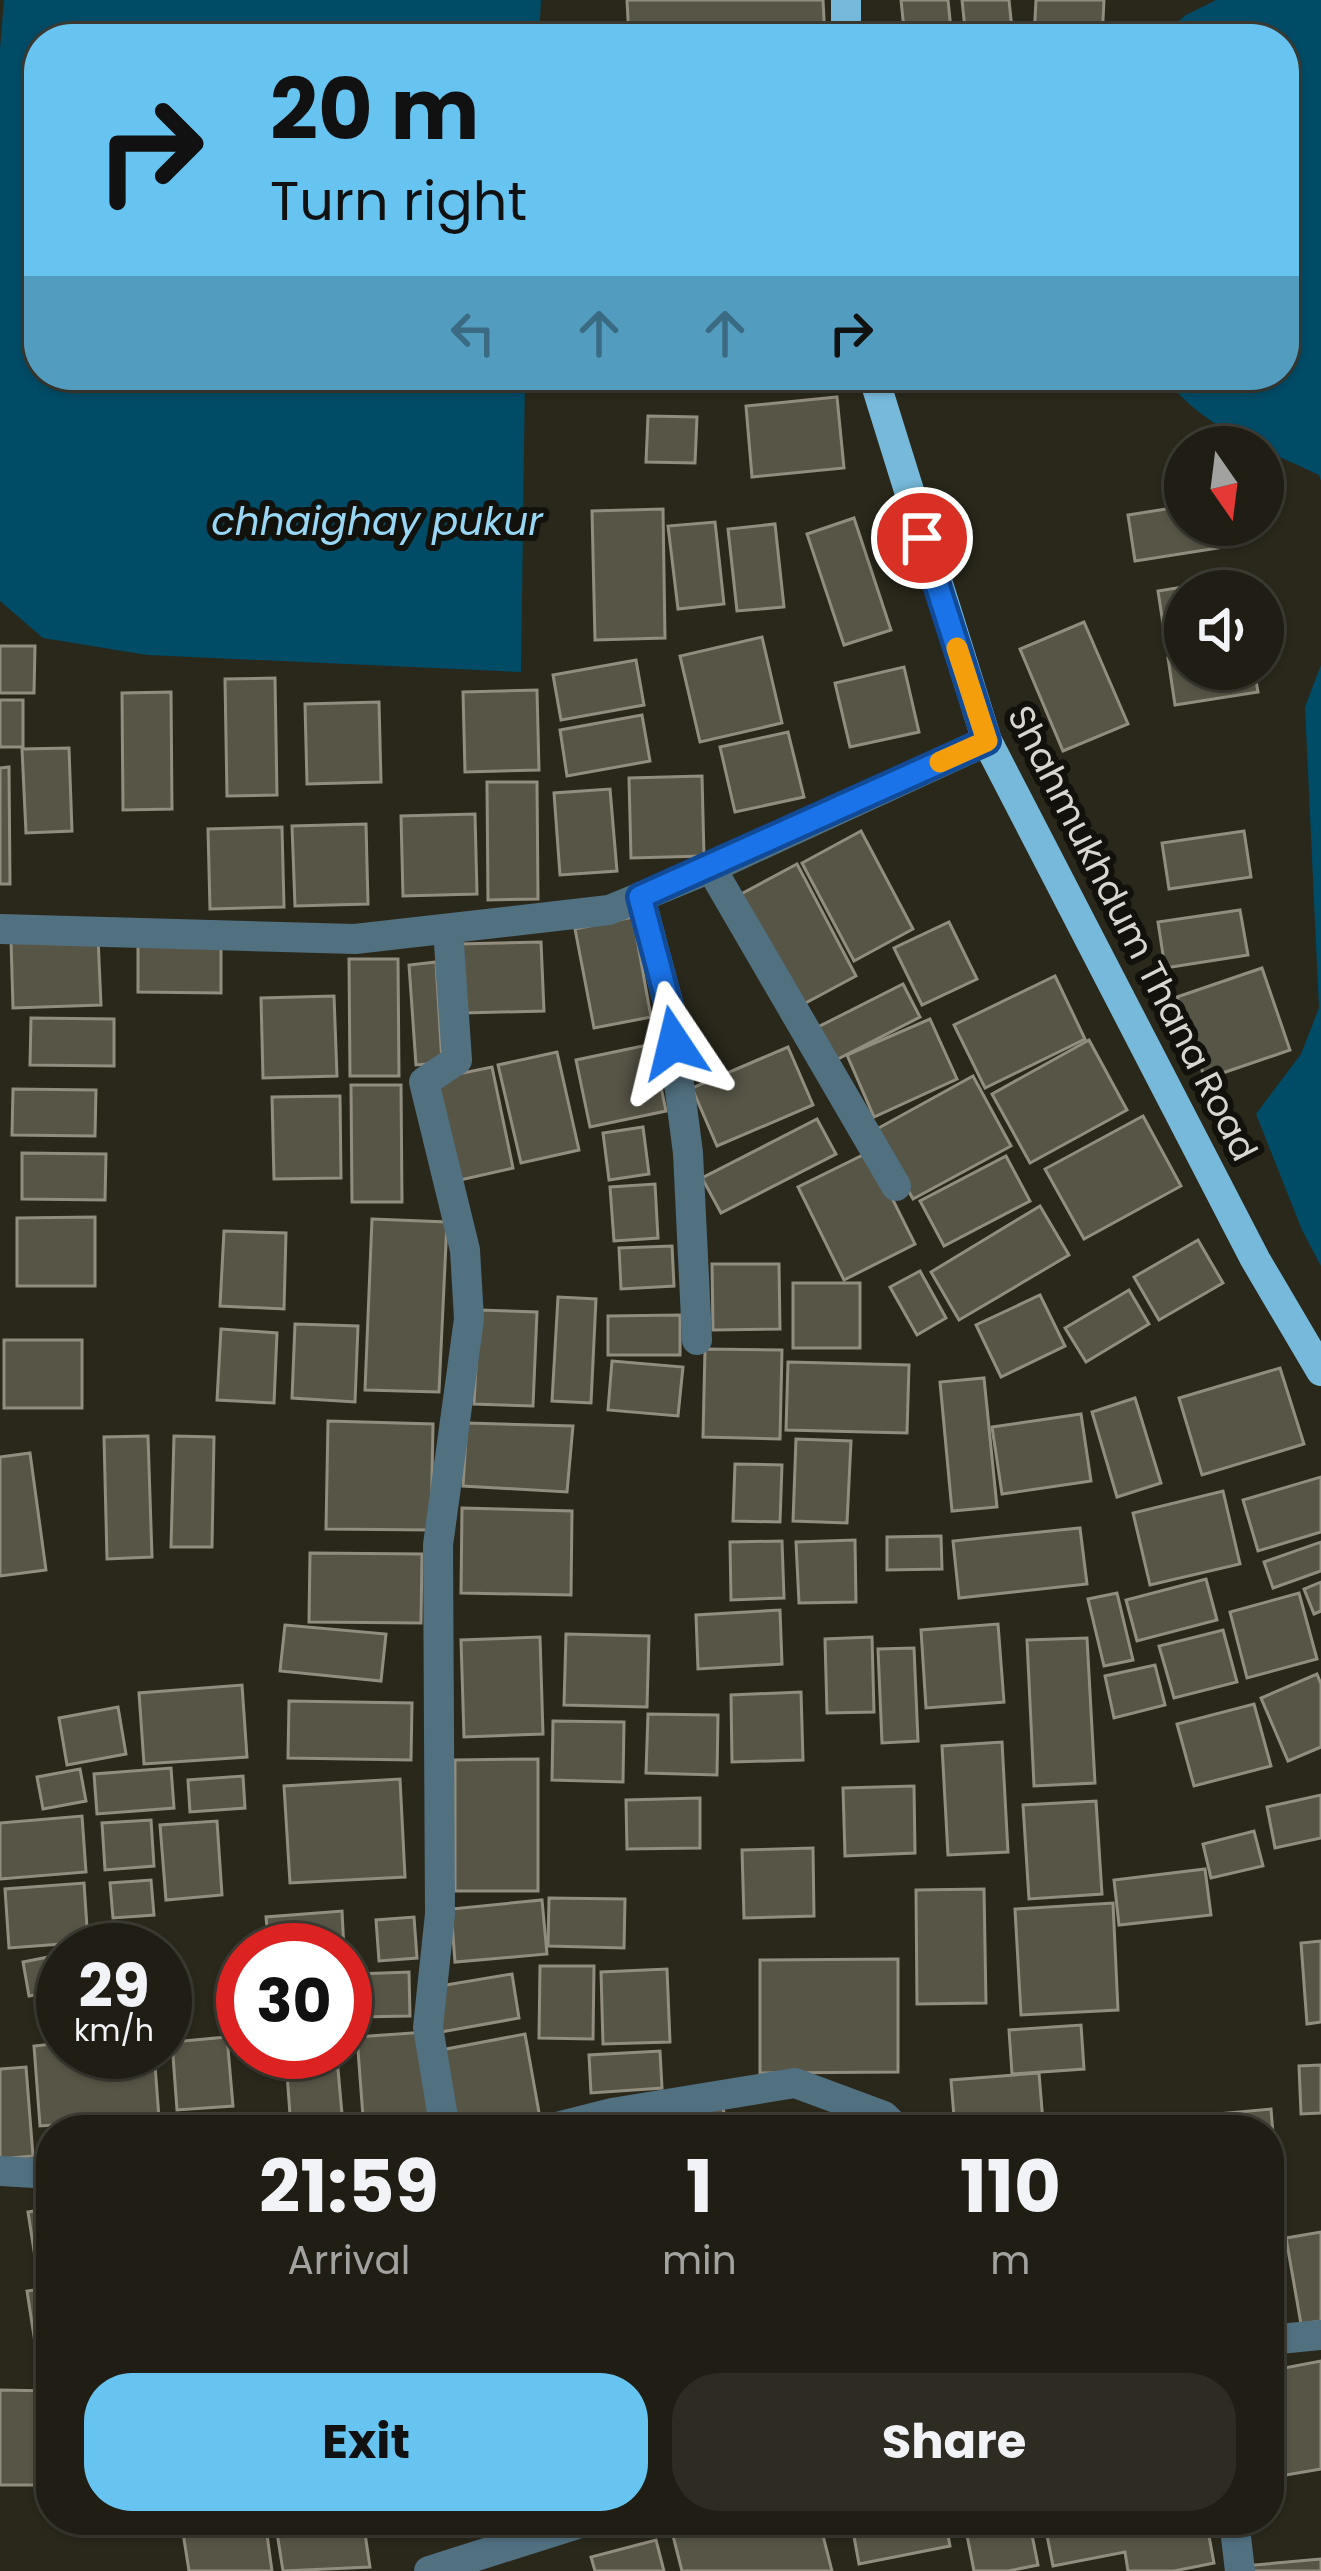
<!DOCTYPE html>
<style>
:root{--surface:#201e14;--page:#2d2b22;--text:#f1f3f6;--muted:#a2a2a0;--line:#3d3c34;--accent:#67c4f0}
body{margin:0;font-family:Poppins,sans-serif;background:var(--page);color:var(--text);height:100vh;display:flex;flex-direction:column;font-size:45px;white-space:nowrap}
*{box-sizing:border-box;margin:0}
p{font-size:39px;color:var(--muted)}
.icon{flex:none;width:66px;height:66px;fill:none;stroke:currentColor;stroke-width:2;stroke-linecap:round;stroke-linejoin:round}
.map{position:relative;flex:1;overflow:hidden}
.side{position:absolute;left:36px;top:2115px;width:1248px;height:420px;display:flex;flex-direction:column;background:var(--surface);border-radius:48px;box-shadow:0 3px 9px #0004,0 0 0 3px var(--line)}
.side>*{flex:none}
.banner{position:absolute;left:24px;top:24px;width:1275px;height:366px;border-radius:48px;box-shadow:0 3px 9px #0004,0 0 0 3px var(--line);background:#67c4f0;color:#111;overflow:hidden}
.needle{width:78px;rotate:166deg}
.tools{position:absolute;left:1164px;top:426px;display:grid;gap:24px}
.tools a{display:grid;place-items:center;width:120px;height:120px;border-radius:50%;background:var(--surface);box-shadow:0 3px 9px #0004,0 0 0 3px var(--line);font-size:60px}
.speed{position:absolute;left:36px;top:1923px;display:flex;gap:24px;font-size:60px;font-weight:700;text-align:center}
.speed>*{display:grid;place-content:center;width:156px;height:156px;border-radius:50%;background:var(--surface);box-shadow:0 3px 9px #0004,0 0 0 3px var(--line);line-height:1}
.speed small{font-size:30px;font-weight:400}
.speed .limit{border:18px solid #d22;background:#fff;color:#111}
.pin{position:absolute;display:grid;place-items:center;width:102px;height:102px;color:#fff;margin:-51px;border:6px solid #fff;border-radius:50%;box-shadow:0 3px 12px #0007}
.me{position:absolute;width:132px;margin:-66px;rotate:350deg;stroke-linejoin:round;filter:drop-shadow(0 0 9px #0008)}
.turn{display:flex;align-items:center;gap:42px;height:252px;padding:0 48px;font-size:54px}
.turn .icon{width:156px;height:156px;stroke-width:2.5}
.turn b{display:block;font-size:84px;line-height:102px}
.lanes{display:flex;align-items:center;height:114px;padding:0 48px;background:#0003;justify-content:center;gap:60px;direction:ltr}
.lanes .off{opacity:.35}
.eta{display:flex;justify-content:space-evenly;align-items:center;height:204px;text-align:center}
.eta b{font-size:72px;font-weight:700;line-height:84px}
.primary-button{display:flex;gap:24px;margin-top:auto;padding:24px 48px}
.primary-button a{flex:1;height:138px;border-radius:48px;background:var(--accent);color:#111;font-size:48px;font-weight:700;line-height:138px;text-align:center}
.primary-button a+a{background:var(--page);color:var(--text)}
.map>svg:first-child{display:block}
.water{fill:#004b66}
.building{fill:#575546;stroke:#918e7f;stroke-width:3}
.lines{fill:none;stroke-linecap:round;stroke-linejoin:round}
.minor{stroke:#517080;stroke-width:30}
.major{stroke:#76b9da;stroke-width:30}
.route-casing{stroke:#114b97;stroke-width:30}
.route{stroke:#1a73e8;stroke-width:21}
.slow{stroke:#f59e0b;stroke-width:21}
.labels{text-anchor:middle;stroke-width:12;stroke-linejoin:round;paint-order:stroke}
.street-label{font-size:36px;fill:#d8d6ce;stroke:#12110b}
.water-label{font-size:39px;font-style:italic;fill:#99d7f6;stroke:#12110b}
</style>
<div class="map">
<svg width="1321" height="2571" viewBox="0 0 1321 2571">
<rect width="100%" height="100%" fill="#2a281b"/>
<g class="water">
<polygon points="4,0 541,0 539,39 39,39 39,375 525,375 521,672 147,655 43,638 0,601 0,49"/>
<path d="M1216,0H1321V481L1319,475C1259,447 1204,429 1162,375H1284V39H1156L1186,15Z"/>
<polygon points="1321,665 1321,1266 1302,1230 1256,1114 1301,1054 1319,1008 1305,707"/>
</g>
<g class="building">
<polygon points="627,0 823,0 825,39 629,39"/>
<polygon points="901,0 948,0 952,39 905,39"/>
<polygon points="962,0 1009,0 1013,39 966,39"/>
<polygon points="1036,0 1104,0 1102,39 1034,39"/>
<polygon points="633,375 744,375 633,381"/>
<polygon points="837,397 844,468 752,477 746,406"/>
<polygon points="648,416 697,417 695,463 646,462"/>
<polygon points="1185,506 1185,525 1214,525 1218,548 1135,561 1128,515"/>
<polygon points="663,509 665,638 595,640 592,511"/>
<polygon points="854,518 891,630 844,645 807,534"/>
<polygon points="715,522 724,604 678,609 668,526"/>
<polygon points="775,524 784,607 737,611 728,529"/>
<polygon points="1240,578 1242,591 1185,591 1185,634 1165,637 1158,591"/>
<polygon points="1084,622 1128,724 1063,751 1020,649"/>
<polygon points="762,637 782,723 700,742 680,656"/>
<polygon points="0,646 35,646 34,693 0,693"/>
<polygon points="1185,655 1185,669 1254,669 1258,692 1175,705 1168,658"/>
<polygon points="636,660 644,705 561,720 553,675"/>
<polygon points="904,667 919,732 850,747 835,683"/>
<polygon points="275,678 277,795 227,796 225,679"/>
<polygon points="537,690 539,770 465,772 463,692"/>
<polygon points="171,692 172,809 123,810 122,693"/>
<rect x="0" y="700" width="23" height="47"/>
<polygon points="379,702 381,782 307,784 305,704"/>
<polygon points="642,715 650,761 567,776 560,730"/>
<polygon points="788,732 804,797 735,812 720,747"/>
<polygon points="69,748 72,831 26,833 22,749"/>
<polygon points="9,767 10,884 0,884 0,768"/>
<polygon points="702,776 704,856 631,858 629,778"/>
<polygon points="487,782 537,782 538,899 488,900"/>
<polygon points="610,789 617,871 560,875 554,793"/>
<polygon points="475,814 477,894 403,896 401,816"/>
<polygon points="366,824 368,904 295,906 292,826"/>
<polygon points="282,827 284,907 210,909 208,829"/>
<polygon points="861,831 913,929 854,961 802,863"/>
<polygon points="1244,831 1251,877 1169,889 1162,843"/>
<polygon points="797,864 856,976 800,1006 741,894"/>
<polygon points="1240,910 1248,955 1165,968 1158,922"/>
<polygon points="633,917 651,1017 594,1028 575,929"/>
<polygon points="949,922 977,979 922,1005 894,948"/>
<polygon points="98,937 101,1005 13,1008 11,940"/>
<polygon points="541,942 544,1011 464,1013 461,944"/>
<polygon points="138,945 221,946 221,993 138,992"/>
<polygon points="349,959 398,959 399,1076 350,1076"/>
<polygon points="436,962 442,1063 416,1065 409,965"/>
<polygon points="1262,968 1290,1050 1205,1079 1177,997"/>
<polygon points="1055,976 1085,1039 985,1088 954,1025"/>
<polygon points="903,984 920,1017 832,1062 814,1029"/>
<polygon points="334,996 337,1076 263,1078 261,998"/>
<polygon points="31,1018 114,1019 114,1066 30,1065"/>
<polygon points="930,1019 957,1079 874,1117 847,1055"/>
<polygon points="1089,1040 1127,1110 1030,1163 992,1094"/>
<polygon points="652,1044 666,1111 590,1127 576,1060"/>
<polygon points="788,1047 813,1105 717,1146 692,1088"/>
<polygon points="557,1052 579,1150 521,1163 498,1065"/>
<polygon points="492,1067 513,1168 456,1181 434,1079"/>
<polygon points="973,1076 1011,1146 913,1199 875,1130"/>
<polygon points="351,1085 401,1085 402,1202 352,1202"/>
<polygon points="13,1089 96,1090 95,1136 12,1135"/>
<polygon points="340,1096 341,1178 274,1179 272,1097"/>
<polygon points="1143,1116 1181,1186 1084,1239 1045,1169"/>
<polygon points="817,1119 836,1154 721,1213 702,1178"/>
<polygon points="643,1127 649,1174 609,1180 603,1133"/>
<polygon points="869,1152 915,1244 844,1280 798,1187"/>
<polygon points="22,1153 106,1154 105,1200 22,1199"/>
<polygon points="1006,1156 1030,1201 944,1246 920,1201"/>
<polygon points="655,1184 658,1238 614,1241 610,1187"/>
<polygon points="1040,1206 1069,1255 959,1320 931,1272"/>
<polygon points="95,1217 95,1286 17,1286 17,1218"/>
<polygon points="372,1219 447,1222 439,1392 365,1390"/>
<polygon points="224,1231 286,1233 284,1309 220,1306"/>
<polygon points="1198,1240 1223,1283 1159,1320 1134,1277"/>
<polygon points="672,1246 674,1286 621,1289 619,1248"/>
<polygon points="712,1264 779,1264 780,1329 713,1330"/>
<polygon points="920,1271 946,1318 917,1335 890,1287"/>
<rect x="793" y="1283" width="67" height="65"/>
<polygon points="1129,1290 1149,1324 1086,1362 1065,1328"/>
<polygon points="1040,1295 1065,1346 1001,1377 976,1325"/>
<polygon points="558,1297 596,1299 591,1403 552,1401"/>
<polygon points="479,1310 537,1312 533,1406 474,1404"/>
<polygon points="680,1315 680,1355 608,1355 608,1316"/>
<polygon points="295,1324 358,1326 355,1402 292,1398"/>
<polygon points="221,1329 277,1333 274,1403 217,1400"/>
<rect x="4" y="1340" width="78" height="68"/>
<polygon points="705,1349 782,1350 780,1439 703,1437"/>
<polygon points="612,1361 683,1367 678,1416 608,1410"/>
<polygon points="788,1362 909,1365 907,1433 786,1430"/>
<polygon points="1280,1368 1304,1444 1202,1475 1179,1398"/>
<polygon points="984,1378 997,1507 952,1511 940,1382"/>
<polygon points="1135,1398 1161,1483 1117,1497 1092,1412"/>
<polygon points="1081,1414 1091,1481 1002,1494 992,1427"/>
<polygon points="328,1421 433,1424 431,1530 326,1529"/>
<polygon points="467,1423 573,1426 567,1492 463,1486"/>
<polygon points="148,1436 152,1557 107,1559 104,1437"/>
<polygon points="174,1436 214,1437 212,1547 171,1547"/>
<polygon points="796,1439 851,1441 847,1523 793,1521"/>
<polygon points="30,1453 46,1570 0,1576 0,1457"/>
<polygon points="735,1464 782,1465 780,1522 733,1521"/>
<polygon points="1321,1477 1321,1532 1258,1551 1243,1500"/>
<polygon points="1223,1491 1240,1564 1150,1585 1133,1513"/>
<polygon points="462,1508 572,1511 571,1595 461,1593"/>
<polygon points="1080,1528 1087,1584 959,1598 953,1541"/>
<polygon points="941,1536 942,1569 887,1570 887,1537"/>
<polygon points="855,1540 856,1602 799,1603 796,1542"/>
<polygon points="782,1541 784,1598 731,1600 730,1542"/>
<polygon points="1321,1542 1321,1571 1273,1588 1264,1562"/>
<polygon points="310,1553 422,1554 421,1623 309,1622"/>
<polygon points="1206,1579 1217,1620 1137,1641 1126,1600"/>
<polygon points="1321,1582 1321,1611 1314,1614 1304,1589"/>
<polygon points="1117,1593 1133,1660 1104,1666 1088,1599"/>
<polygon points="1299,1593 1317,1659 1247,1678 1230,1612"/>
<polygon points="780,1610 782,1664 698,1669 696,1615"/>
<polygon points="998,1624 1004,1702 926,1708 921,1630"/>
<polygon points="285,1625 386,1634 381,1681 280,1671"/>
<polygon points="1223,1630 1237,1682 1174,1698 1159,1646"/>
<polygon points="566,1634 649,1636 647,1707 564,1705"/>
<polygon points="540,1637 543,1734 464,1737 461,1640"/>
<polygon points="872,1637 874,1712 827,1713 825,1639"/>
<polygon points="1087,1638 1095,1783 1034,1786 1027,1640"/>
<polygon points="914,1648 918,1741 882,1743 878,1649"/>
<polygon points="1155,1665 1165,1705 1114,1718 1105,1676"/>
<polygon points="1317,1674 1321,1684 1321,1747 1288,1761 1261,1698"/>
<polygon points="242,1685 247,1757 144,1764 139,1693"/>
<polygon points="801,1692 803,1760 732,1762 731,1695"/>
<polygon points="289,1701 412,1703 411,1760 288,1758"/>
<polygon points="1254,1704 1271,1766 1194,1786 1177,1724"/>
<polygon points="118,1707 126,1754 67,1765 59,1718"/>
<polygon points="648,1714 718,1715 717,1775 646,1773"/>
<polygon points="553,1721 624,1722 623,1782 552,1780"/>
<polygon points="1002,1742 1008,1852 948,1855 942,1746"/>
<polygon points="538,1759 538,1891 455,1891 455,1760"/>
<polygon points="171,1768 174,1808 97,1814 94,1774"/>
<polygon points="80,1769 86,1801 43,1809 37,1777"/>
<polygon points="243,1776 245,1808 190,1812 188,1780"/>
<polygon points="400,1779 405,1877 290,1883 284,1786"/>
<polygon points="914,1786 915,1853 845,1856 843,1788"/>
<polygon points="1321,1795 1321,1838 1275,1848 1267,1807"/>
<polygon points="700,1798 700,1848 627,1849 626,1800"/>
<polygon points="1096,1801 1102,1894 1029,1899 1023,1805"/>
<polygon points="82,1816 86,1872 0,1879 0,1823"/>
<polygon points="151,1820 154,1866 105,1870 102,1823"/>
<polygon points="217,1821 222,1895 166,1900 160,1825"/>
<polygon points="1254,1831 1263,1866 1211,1878 1203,1844"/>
<polygon points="813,1848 814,1916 744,1918 742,1850"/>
<polygon points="1205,1869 1211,1915 1119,1925 1114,1880"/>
<polygon points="151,1880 154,1915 113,1918 110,1883"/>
<polygon points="84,1883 88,1942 9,1948 5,1889"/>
<polygon points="984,1889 986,2003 917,2004 916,1890"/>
<polygon points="549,1898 625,1899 624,1948 548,1946"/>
<polygon points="542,1900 547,1954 455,1962 451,1909"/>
<polygon points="1113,1903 1118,2010 1021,2015 1015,1909"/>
<polygon points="342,1911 344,1950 269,1950 266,1917"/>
<polygon points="414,1917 417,1958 379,1961 376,1920"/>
<polygon points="1321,1941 1321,2022 1307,2024 1301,1943"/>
<polygon points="63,1954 63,1990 29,1996 23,1962"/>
<polygon points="898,1959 898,2072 760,2073 760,1960"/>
<polygon points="540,1966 594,1966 593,2039 539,2038"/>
<polygon points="667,1969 670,2042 603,2044 601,1972"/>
<polygon points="409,1972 410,2016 357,2017 357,1974"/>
<polygon points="512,1974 519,2018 441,2032 434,1987"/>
<polygon points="243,1985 246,2052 237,2053 231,1986"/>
<polygon points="1081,2025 1084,2069 1012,2074 1009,2030"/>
<polygon points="425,2032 432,2130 364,2130 357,2037"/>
<polygon points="525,2034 540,2118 455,2130 441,2050"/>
<polygon points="227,2037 233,2106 177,2110 172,2042"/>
<polygon points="63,2043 63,2052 154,2052 159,2118 40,2126 34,2046"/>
<polygon points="660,2051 662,2088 591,2093 589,2055"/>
<polygon points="1321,2065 1321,2113 1301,2114 1299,2066"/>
<polygon points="26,2067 33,2156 0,2159 0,2069"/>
<polygon points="338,2069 343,2125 291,2129 287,2073"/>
<polygon points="1039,2073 1043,2122 955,2129 951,2080"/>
<polygon points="722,2104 728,2130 665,2130 662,2117"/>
<polygon points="1271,2109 1276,2170 1269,2170 1269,2130 1161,2130 1161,2119"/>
<polygon points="254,2121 254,2130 202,2130 202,2125"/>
<polygon points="1142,2123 1143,2130 1089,2130 1089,2126"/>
<polygon points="51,2208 51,2281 39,2283 28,2212"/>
<polygon points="1279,2221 1285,2310 1269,2311 1269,2222"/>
<polygon points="1321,2232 1321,2321 1301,2324 1286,2238"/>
<polygon points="51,2288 51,2374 40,2375 27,2291"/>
<polygon points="1321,2361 1321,2469 1269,2478 1269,2371"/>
<polygon points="0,2390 51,2391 51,2485 0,2485"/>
<polygon points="181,2520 265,2520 272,2571 189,2571"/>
<polygon points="275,2520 363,2520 370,2567 283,2571"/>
<polygon points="669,2520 819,2520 832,2571 682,2571"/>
<polygon points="851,2520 945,2520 950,2546 859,2564"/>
<polygon points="964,2520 1029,2520 1038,2565 1008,2571 974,2571"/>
<polygon points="1044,2520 1206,2520 1214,2563 1174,2571 1128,2571 1125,2552 1053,2566"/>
<polygon points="656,2540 664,2571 595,2571 591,2557"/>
<polygon points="1321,2559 1321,2571 1244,2571 1243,2566"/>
</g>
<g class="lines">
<g class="minor">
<polyline points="711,868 896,1186"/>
<polyline points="640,897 669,1006 688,1153 697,1340"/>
<polyline points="0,929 355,939 609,910 711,868 987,741"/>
<polyline points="445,2130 428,2027 440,1914 438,1545 469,1319 465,1250 424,1082 457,1060 448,929"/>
<polyline points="545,2130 612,2113 795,2083 884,2116 898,2130"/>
<polyline points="0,2171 51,2174"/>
<polyline points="1269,2340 1321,2335"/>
<polyline points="1234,2520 1240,2571"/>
<polyline points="429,2571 590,2520"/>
</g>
<g class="major">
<polyline points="846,39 846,0"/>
<polyline points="873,375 987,741 1255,1259 1321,1371"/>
</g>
</g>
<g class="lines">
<defs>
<polyline id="route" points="674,1043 669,1006 640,897 987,741 922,538"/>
</defs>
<use href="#route" class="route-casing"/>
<use href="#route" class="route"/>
<polyline class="slow" points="940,762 987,741 957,648"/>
</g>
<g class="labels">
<g class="street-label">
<text transform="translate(1133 933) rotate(63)" y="13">Shahmukhdum Thana Road</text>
</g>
<g class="water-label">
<text x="377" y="535">chhaighay pukur</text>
</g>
</g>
</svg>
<div class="tools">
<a><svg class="needle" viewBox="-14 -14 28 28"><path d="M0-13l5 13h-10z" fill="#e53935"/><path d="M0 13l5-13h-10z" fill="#a2a2a0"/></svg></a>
<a><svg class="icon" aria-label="sound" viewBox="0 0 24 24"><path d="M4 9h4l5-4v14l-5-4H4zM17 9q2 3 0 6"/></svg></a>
</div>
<div class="speed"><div>29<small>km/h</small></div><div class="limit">30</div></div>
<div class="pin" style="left:922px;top:538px;background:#d93025"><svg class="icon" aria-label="arrive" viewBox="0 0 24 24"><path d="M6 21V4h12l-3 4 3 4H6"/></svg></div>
<svg class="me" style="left:674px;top:1043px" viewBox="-20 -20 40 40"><path d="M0-17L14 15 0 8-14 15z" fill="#1a73e8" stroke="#fff" stroke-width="4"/></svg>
<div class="banner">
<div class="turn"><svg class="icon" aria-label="right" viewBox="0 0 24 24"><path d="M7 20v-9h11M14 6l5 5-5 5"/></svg><div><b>20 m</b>Turn right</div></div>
<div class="lanes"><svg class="icon off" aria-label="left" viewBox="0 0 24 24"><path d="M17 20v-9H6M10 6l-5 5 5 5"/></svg><svg class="icon off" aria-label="ahead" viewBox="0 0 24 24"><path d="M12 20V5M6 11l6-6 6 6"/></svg><svg class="icon off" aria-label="ahead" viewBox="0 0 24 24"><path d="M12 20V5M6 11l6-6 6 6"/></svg><svg class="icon" aria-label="right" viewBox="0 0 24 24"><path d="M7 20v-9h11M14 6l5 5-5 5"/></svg></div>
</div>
<section class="side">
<div class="eta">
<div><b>21:59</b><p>Arrival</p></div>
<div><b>1</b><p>min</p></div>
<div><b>110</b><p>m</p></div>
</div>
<div class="primary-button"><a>Exit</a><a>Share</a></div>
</section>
</div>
